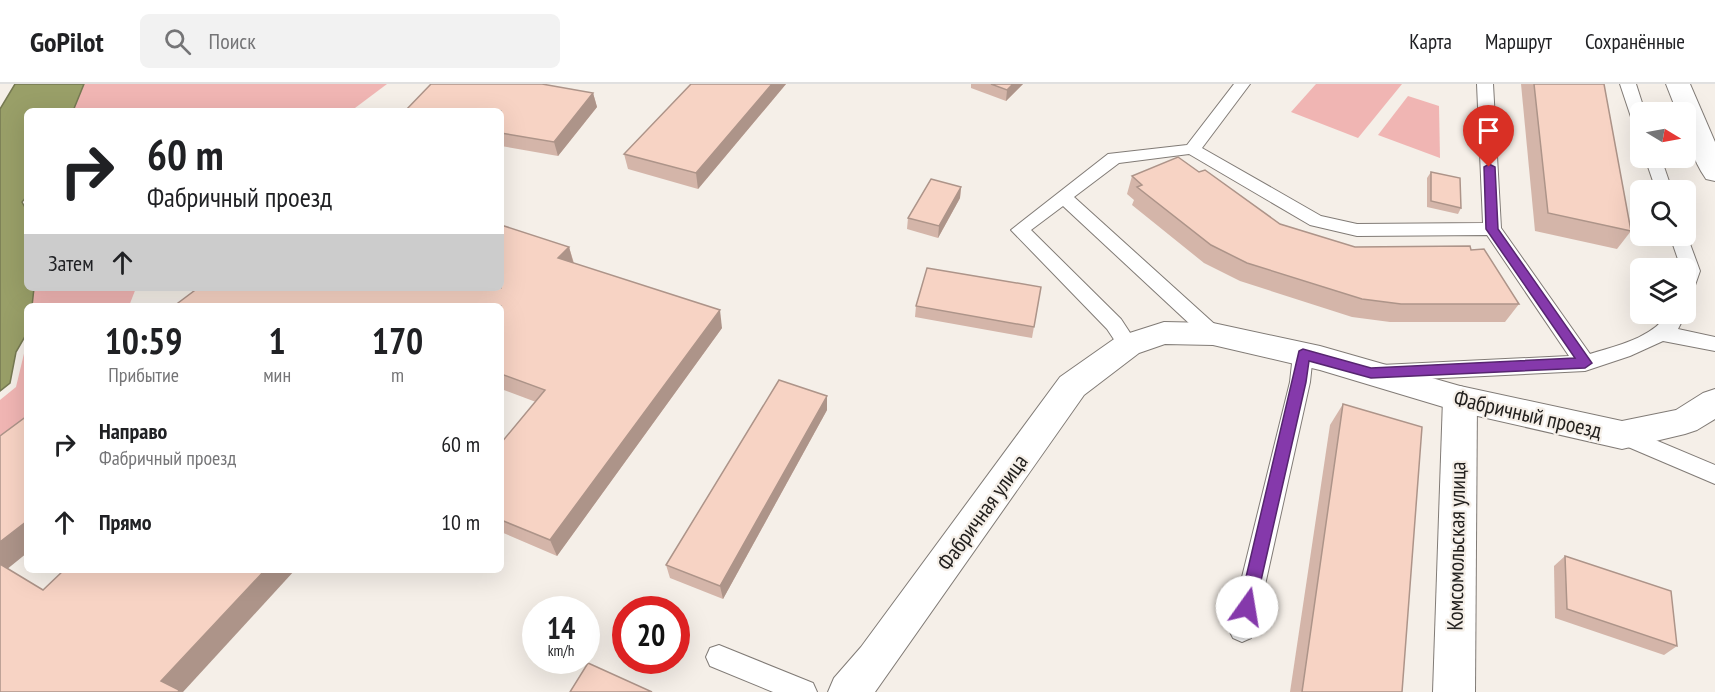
<!DOCTYPE html>
<html lang="ru">
<meta charset="utf-8">
<style>
:root{--surface:#fff;--page:#f2f2f2;--text:#202124;--muted:#757577;--line:#e0e0e0}
body{margin:0;font-family:"PT Sans Narrow",sans-serif;background:var(--page);color:var(--text);height:100vh;display:flex;flex-direction:column;font-size:22px;white-space:nowrap}
*{box-sizing:border-box;margin:0}
p{font-size:20px;color:var(--muted)}
.icon{flex:none;width:33px;height:33px;fill:none;stroke:currentColor;stroke-width:2;stroke-linecap:round;stroke-linejoin:round}
.map{position:relative;flex:1;overflow:hidden}
.drawer{position:absolute;left:24px;top:219px;width:480px;height:270px;display:flex;flex-direction:column;background:var(--surface);border-radius:9px;box-shadow:0 6px 24px #0002}
.drawer>*{flex:none}
.top-card{position:absolute;left:24px;top:24px;width:480px;height:183px;border-radius:9px;box-shadow:0 6px 24px #0002;background:#fff;color:var(--text);overflow:hidden}
.needle{width:39px;rotate:100deg}
.tools{position:absolute;left:1630px;top:18px;display:grid;gap:12px}
.tools a{display:grid;place-items:center;width:66px;height:66px;border-radius:9px;background:var(--surface);box-shadow:0 6px 24px #0002;font-size:30px}
.speed{position:absolute;left:522px;top:512px;display:flex;gap:12px;font-size:30px;font-weight:700;text-align:center}
.speed>*{display:grid;place-content:center;width:78px;height:78px;border-radius:50%;background:var(--surface);box-shadow:0 6px 24px #0002;line-height:1}
.speed small{font-size:15px;font-weight:400}
.speed .limit{border:9px solid #d22;background:#fff;color:#111}
.pin{position:absolute;display:grid;place-items:center;width:51px;height:51px;color:#fff;margin:-62px -26px;border-radius:50% 50% 50% 0;rotate:-45deg;box-shadow:0 0 6px #0007}
.pin .icon{rotate:45deg}
.me{position:absolute;width:66px;margin:-33px;rotate:13deg;stroke-linejoin:round;filter:drop-shadow(0 0 4px #0008)}
.turn{display:flex;align-items:center;gap:21px;height:126px;padding:0 24px;font-size:27px}
.turn .icon{width:78px;height:78px;stroke-width:2.5}
.turn b{display:block;font-size:42px;line-height:51px}
.then{display:flex;align-items:center;height:57px;padding:0 24px;background:#0003;gap:12px;font-size:22px}
.eta{display:flex;justify-content:space-evenly;align-items:center;height:102px;text-align:center}
.eta b{font-size:36px;font-weight:700;line-height:42px}
ul{padding:0;list-style:none}
li{display:flex;align-items:center;gap:18px;height:78px;padding:0 24px}
li div{flex:1}
li b{display:block;font-size:22px}
li em{font-style:normal}
header{display:flex;align-items:center;gap:36px;box-sizing:border-box;height:84px;padding:0 30px;background:var(--surface);border-bottom:2px solid var(--line)}
header strong{font-size:28px}
nav{display:flex;gap:33px;margin-inline-start:auto;font-size:21px}
.search{width:420px;height:54px;background:var(--page);display:flex;align-items:center;gap:15px;box-sizing:border-box;padding:0 21px;border-radius:9px;color:var(--muted);font-size:22px}
.map>svg:first-child{display:block}
.green{fill:#f0b5b3}
.water{fill:#999f68;stroke:#767952;stroke-width:1.5}
.lines{fill:none;stroke-linecap:round;stroke-linejoin:round}
.lane-casing{stroke:#817b76;stroke-width:2}
.street-casing{stroke:#817b76;stroke-width:2}
.secondary-casing{stroke:#817b76;stroke-width:2}
.lane{fill:#fff;fill-rule:evenodd}
.street{fill:#fff;fill-rule:evenodd}
.secondary{fill:#fff;fill-rule:evenodd}
.wall{fill:#d4b5a9}
.shaded-wall{fill:#ad9489}
.building{fill:#f7d3c4;stroke:#ad9489;stroke-width:1.5}
.route{fill:#8539ab;stroke:#56256f;stroke-width:1.5}
.labels{text-anchor:middle;stroke-width:4.5;stroke-linejoin:round;paint-order:stroke}
.street-label{font-size:22px;fill:#23211f;stroke:#f5efe8}
</style>
<header>
<strong>GoPilot</strong>
<div class="search"><svg class="icon" aria-label="search" viewBox="0 0 24 24"><circle cx="10" cy="10" r="6"/><path d="M15 15l6 6"/></svg>Поиск</div>
<nav><a>Карта</a><a>Маршрут</a><a>Сохранённые</a></nav>
</header>
<div class="map">
<svg width="1715" height="608" viewBox="0 0 1715 608">
<rect width="100%" height="100%" fill="#f5efe8"/>
<g class="green">
<polygon points="84,0 387,0 351,27 73,27"/>
<polygon points="1316,0 1402,0 1358,54 1291,28"/>
<polygon points="1408,12 1439,22 1440,74 1378,51"/>
<polygon points="34,204 136,204 129,222 32,222"/>
<polygon points="27,257 27,349 0,369 0,316 16,303"/>
</g>
<polygon class="water" points="15,0 84,0 73,27 27,27 27,112 22,118 27,127 27,204 34,204 32,222 27,222 27,249 16,268 10,299 0,307 0,25"/>
<g class="lines">
<defs>
<g id="lane">
<path d="M1234,0H1250L1202,64L1321,132L1357,140L1483,139L1477,0H1493L1501,144L1590,270C1615,262 1653,254 1667,230L1686,229L1678,245L1715,253V267L1663,257L1630,272L1585,287L1381,297L1374,295L1371,289L1374,283L1381,281L1569,272L1487,151L1357,152L1310,141L1189,70L1119,79L1074,113L1220,245L1223,250L1220,255L1213,257L1206,255L1063,122L1031,146L1121,235L1138,261L1135,266L1128,268L1121,266L1107,245L1011,146L1108,70L1187,61Z"/>
<polygon points="1620,0 1636,0 1645,28 1641,28 1641,44 1633,39"/>
<polygon points="1645,74 1661,74 1672,106 1656,106"/>
<polygon points="1686,149 1700,187 1693,207 1686,209 1686,184 1681,184 1670,152 1686,152"/>
<polygon points="1303,262 1310,265 1313,270 1310,298 1255,546 1251,554 1242,558 1233,554 1229,546 1290,298 1293,270 1296,265"/>
<polygon points="1622,342 1715,381 1715,400 1614,357 1611,351 1614,345"/>
<polygon points="719,561 813,599 817,608 773,608 710,582 706,573 710,564"/>
</g>
<polygon id="street" points="1460,302 1472,306 1477,315 1475,608 1433,608 1443,315 1448,306"/>
<g id="secondary">
<path d="M1666,0H1690L1715,58V97L1706,95C1692,75 1686,52 1686,28H1677Z"/>
<polygon points="1164,238 1213,239 1320,262 1460,302 1622,337 1676,326 1703,309 1715,305 1715,335 1697,346 1685,350 1622,365 1460,328 1320,286 1213,261 1165,260 1139,269 1084,311 875,608 828,608 834,594 861,563 1060,293 1117,253"/>
</g>
</defs>
<use href="#lane" class="lane-casing"/>
<use href="#street" class="street-casing"/>
<use href="#secondary" class="secondary-casing"/>
<use href="#lane" class="lane"/>
<use href="#street" class="street"/>
<use href="#secondary" class="secondary"/>
</g>
<g class="wall">
<polygon points="691,0 786,0 698,105 628,85 624,70"/>
<polygon points="971,0 1023,0 1006,17 971,4"/>
<polygon points="1521,0 1604,0 1631,147 1617,165 1535,147"/>
<polygon points="593,9 597,23 558,72 501,62 501,27"/>
<polygon points="1199,88 1280,140 1355,163 1471,166 1519,220 1505,238 1390,238 1352,233 1240,197 1204,179 1132,121 1134,116 1127,110 1132,92"/>
<polygon points="1431,88 1461,124 1458,130 1427,123 1427,94"/>
<polygon points="961,103 960,114 938,154 907,145 908,134"/>
<polygon points="569,163 574,179 722,244 557,472 501,448 501,359 536,318 501,305 501,222"/>
<polygon points="1041,203 1032,254 915,233 916,222"/>
<polygon points="827,312 827,326 723,515 670,494 666,481"/>
<polygon points="1343,320 1402,608 1290,608 1330,341"/>
<polygon points="1565,472 1677,562 1664,571 1555,534 1554,482"/>
</g>
<g class="shaded-wall">
<polygon points="772,0 786,0 698,105 696,89"/>
<polygon points="1013,0 1023,0 1006,17 1007,6"/>
<polygon points="593,9 597,23 558,72 554,58"/>
<polygon points="961,103 960,114 938,154 939,142"/>
<polygon points="569,163 574,181 558,174"/>
<polygon points="720,226 722,244 557,472 550,456"/>
<polygon points="827,312 827,326 723,515 720,502"/>
<polygon points="27,437 27,469 6,486 0,482 0,458"/>
<polygon points="265,486 295,486 183,608 176,608 161,597"/>
</g>
<g class="building">
<polygon points="431,0 542,0 593,9 554,58 501,49 501,27 405,27"/>
<polygon points="691,0 772,0 696,89 624,70"/>
<polygon points="991,0 1013,0 1007,6"/>
<polygon points="1534,0 1604,0 1631,147 1548,129"/>
<polygon points="1178,73 1199,88 1205,86 1280,140 1355,163 1470,162 1471,166 1484,165 1519,220 1401,220 1362,215 1247,179 1211,161 1137,103 1142,101 1132,92"/>
<polygon points="1431,88 1460,94 1461,124 1431,117"/>
<polygon points="931,95 961,103 939,142 908,134"/>
<polygon points="501,141 569,163 558,174 720,226 550,456 501,436 501,359 545,306 501,290 501,222 174,222 198,204 501,204"/>
<polygon points="927,184 1041,203 1034,243 916,222"/>
<polygon points="779,296 827,312 720,502 666,481"/>
<polygon points="1343,320 1422,343 1402,608 1302,608"/>
<polygon points="27,332 27,437 0,458 0,352"/>
<polygon points="1565,472 1671,507 1677,562 1567,525"/>
<polygon points="0,480 43,506 64,486 265,486 161,597 179,606 178,608 0,608"/>
<polygon points="588,579 652,608 570,608"/>
</g>
<polygon class="route" points="1489,80 1495,83 1498,145 1592,279 1585,284 1371,294 1309,277 1306,298 1255,523 1253,529 1247,531 1241,529 1239,523 1299,267 1303,265 1371,284 1575,274 1486,145 1484,83"/>
<g class="labels">
<g class="street-label">
<text transform="translate(1528 330) rotate(13)" y="8">Фабричный проезд</text>
<text transform="translate(982 428) rotate(-54)" y="8">Фабричная улица</text>
<text transform="translate(1456 462) rotate(-89)" y="8">Комсомольская улица</text>
</g>
</g>
</svg>
<div class="tools">
<a><svg class="needle" viewBox="-14 -14 28 28"><path d="M0-13l5 13h-10z" fill="#e53935"/><path d="M0 13l5-13h-10z" fill="#757577"/></svg></a>
<a><svg class="icon" aria-label="search" viewBox="0 0 24 24"><circle cx="10" cy="10" r="6"/><path d="M15 15l6 6"/></svg></a>
<a><svg class="icon" aria-label="layers" viewBox="0 0 24 24"><path d="M12 4l9 5-9 5-9-5zM3 14l9 5 9-5"/></svg></a>
</div>
<div class="speed"><div>14<small>km/h</small></div><div class="limit">20</div></div>
<div class="pin" style="left:1489px;top:83px;background:#d93025"><svg class="icon" aria-label="arrive" viewBox="0 0 24 24"><path d="M6 21V4h12l-3 4 3 4H6"/></svg></div>
<svg class="me" style="left:1247px;top:523px" viewBox="-20 -20 40 40"><circle r="19" fill="#fff"/><path d="M0-13L10 11 0 6-10 11z" fill="#8539ab"/></svg>
<div class="top-card">
<div class="turn"><svg class="icon" aria-label="right" viewBox="0 0 24 24"><path d="M7 20v-9h11M14 6l5 5-5 5"/></svg><div><b>60 m</b>Фабричный проезд</div></div>
<div class="then">Затем<svg class="icon" aria-label="ahead" viewBox="0 0 24 24"><path d="M12 20V5M6 11l6-6 6 6"/></svg></div>
</div>
<section class="drawer">
<div class="eta">
<div><b>10:59</b><p>Прибытие</p></div>
<div><b>1</b><p>мин</p></div>
<div><b>170</b><p>m</p></div>
</div>
<ul>
<li><svg class="icon" aria-label="right" viewBox="0 0 24 24"><path d="M7 20v-9h11M14 6l5 5-5 5"/></svg><div><b>Направо</b><p>Фабричный проезд</p></div><em>60 m</em></li>
<li><svg class="icon" aria-label="ahead" viewBox="0 0 24 24"><path d="M12 20V5M6 11l6-6 6 6"/></svg><div><b>Прямо</b></div><em>10 m</em></li>
</ul>
</section>
</div>
